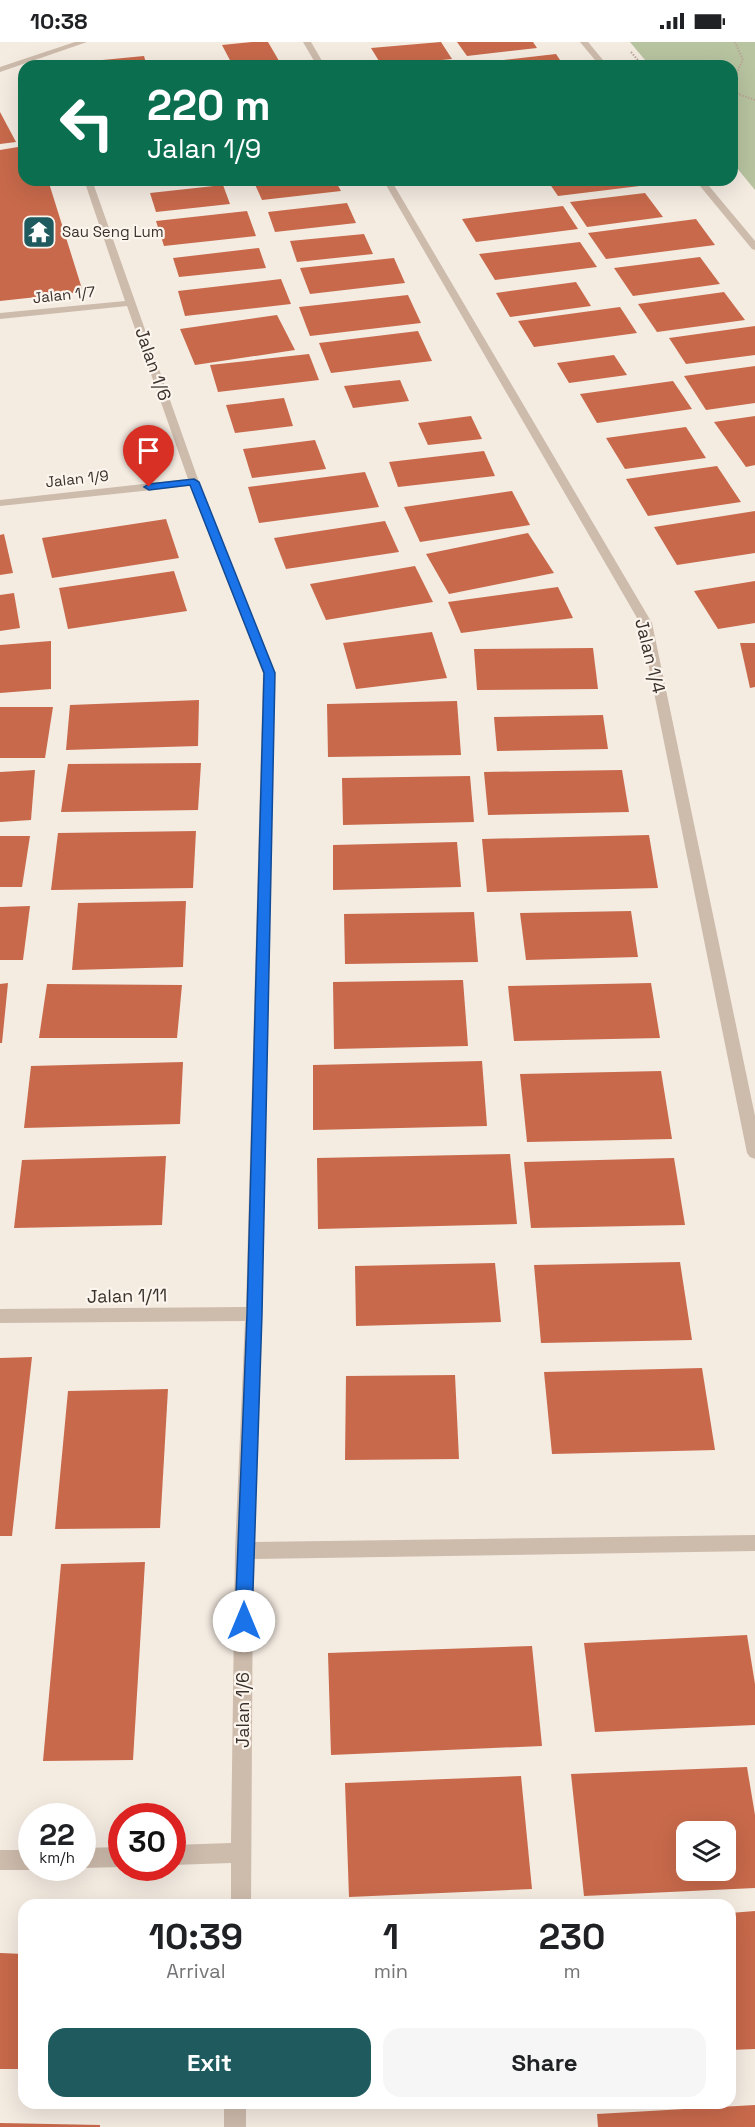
<!DOCTYPE html>
<style>
:root{--surface:#fff;--page:#f6f6f6;--text:#202124;--muted:#757577;--accent:#1f5a5e}
body{margin:0;font-family:"Space Grotesk",sans-serif;background:var(--page);color:var(--text);height:100vh;display:flex;flex-direction:column;font-size:22px;white-space:nowrap}
*{box-sizing:border-box;margin:0}
p{font-size:20px;color:var(--muted)}
.icon{flex:none;width:33px;height:33px;fill:none;stroke:currentColor;stroke-width:2;stroke-linecap:round;stroke-linejoin:round}
.map{position:relative;flex:1;overflow:hidden}
.panel{position:absolute;left:18px;top:1857px;width:718px;height:210px;display:flex;flex-direction:column;background:var(--surface);border-radius:18px;box-shadow:0 6px 24px #0002}
.panel>*{flex:none}
.hud{position:absolute;left:18px;top:18px;width:720px;height:126px;border-radius:18px;box-shadow:0 6px 24px #0002;background:#0b6e4f;color:#fff;overflow:hidden}
.controls{position:absolute;left:676px;top:1779px;display:grid;gap:12px}
.controls a{display:grid;place-items:center;width:60px;height:60px;border-radius:12px;background:var(--surface);box-shadow:0 6px 24px #0002;font-size:30px}
.speed{position:absolute;left:18px;top:1761px;display:flex;gap:12px;font-size:30px;font-weight:700;text-align:center}
.speed>*{display:grid;place-content:center;width:78px;height:78px;border-radius:50%;background:var(--surface);box-shadow:0 6px 24px #0002;line-height:1}
.speed small{font-size:15px;font-weight:400}
.speed .limit{border:9px solid #d22;background:#fff;color:#111}
.pin{position:absolute;display:grid;place-items:center;width:51px;height:51px;color:#fff;margin:-62px -26px;border-radius:50% 50% 50% 0;rotate:-45deg;box-shadow:0 0 6px #0007}
.pin .icon{rotate:45deg}
.me{position:absolute;width:66px;margin:-33px;rotate:0deg;stroke-linejoin:round;filter:drop-shadow(0 0 4px #0008)}
.turn{display:flex;align-items:center;gap:21px;height:126px;padding:0 30px;font-size:27px}
.turn .icon{width:78px;height:78px;stroke-width:2.5}
.turn b{display:block;font-size:42px;line-height:51px}
.eta{display:flex;justify-content:space-evenly;align-items:center;height:102px;text-align:center}
.eta b{font-size:36px;font-weight:700;line-height:42px}
.primary-button{display:flex;gap:12px;margin-top:auto;padding:12px 30px}
.primary-button a{flex:1;height:69px;border-radius:18px;background:var(--accent);color:#fff;font-size:24px;font-weight:700;line-height:69px;text-align:center}
.primary-button a+a{background:var(--page);color:var(--text)}
.status{display:flex;justify-content:space-between;align-items:center;height:42px;padding:0 30px;background:var(--surface);direction:ltr}
.status svg{height:16px;fill:currentColor}
.map>svg:first-child{display:block}
.green{fill:#b8c4a0}
.building{fill:#c8694b;fill-rule:evenodd}
.lines{fill:none;stroke-linecap:round;stroke-linejoin:round}
.path{stroke:#b9a596;stroke-width:2;stroke-dasharray:1.5 1.5;stroke-linecap:butt}
.street{fill:#cdbbac;fill-rule:evenodd}
.route{fill:#1a73e8;stroke:#114b97;stroke-width:1.5}
.labels{text-anchor:middle;stroke-width:4.5;stroke-linejoin:round;paint-order:stroke}
.far-poi-label{font-size:15px;fill:#3b302b;stroke:#fbf5ee;text-anchor:start}
.far-street-label{font-size:15px;fill:#3b302b;stroke:#fbf5ee}
.street-label{font-size:18px;fill:#3b302b;stroke:#fbf5ee}
</style>
<div class="status"><b>10:38</b><svg viewBox="0 0 49 12"><path d="M0 12V9h3v3zM5 12V6h3v6zM10 12V3h3v9zM15 12V0h3v12zM26 1h20v11H26zM47 4h2v5h-2z"/></svg></div>
<div class="map">
<svg width="755" height="2085" viewBox="0 0 755 2085">
<rect width="100%" height="100%" fill="#f4ebe1"/>
<polygon class="green" points="630,0 755,0 755,148 732,120 732,24 650,24"/>
<g class="building">
<polygon points="252,0 268,0 282,24 233,24 222,3"/>
<polygon points="441,0 452,17 382,24 371,6"/>
<polygon points="457,0 533,0 537,6 467,14"/>
<polygon points="556,12 564,24 470,24 469,22"/>
<polygon points="144,14 147,24 93,24 92,19"/>
<polygon points="0,70 16,100 0,102"/>
<polygon points="24,104 24,138 48,138 83,250 0,259 0,108"/>
<polygon points="253,138 335,138 341,149 262,158"/>
<polygon points="547,138 644,138 648,143 558,154"/>
<polygon points="223,143 230,162 156,170 150,151"/>
<polygon points="645,151 663,175 587,185 570,160"/>
<polygon points="347,161 356,181 275,190 268,170"/>
<polygon points="563,164 578,187 476,200 462,177"/>
<polygon points="247,169 256,194 164,204 156,179"/>
<polygon points="696,177 715,203 606,217 588,191"/>
<polygon points="364,192 373,212 297,220 290,199"/>
<polygon points="580,200 597,225 495,238 479,212"/>
<polygon points="259,206 266,226 179,235 173,216"/>
<polygon points="700,215 720,242 633,254 614,226"/>
<polygon points="394,216 405,241 310,252 300,226"/>
<polygon points="281,237 291,262 185,274 178,249"/>
<polygon points="576,240 591,264 510,275 496,251"/>
<polygon points="724,250 745,278 657,290 638,262"/>
<polygon points="408,253 421,281 310,294 299,265"/>
<polygon points="620,265 637,291 534,305 518,279"/>
<polygon points="277,273 295,308 195,323 180,287"/>
<polygon points="755,284 755,313 686,322 669,296"/>
<polygon points="418,289 432,319 331,331 319,301"/>
<polygon points="309,312 319,338 218,350 210,323"/>
<polygon points="614,313 627,333 569,341 557,321"/>
<polygon points="755,324 755,361 706,368 684,334"/>
<polygon points="400,338 409,359 353,366 344,344"/>
<polygon points="673,339 692,367 597,381 580,352"/>
<polygon points="284,356 293,384 235,391 226,363"/>
<polygon points="471,374 482,397 428,403 418,381"/>
<polygon points="755,374 755,423 746,425 714,380"/>
<polygon points="686,385 706,416 625,427 606,396"/>
<polygon points="315,398 326,427 252,436 243,407"/>
<polygon points="484,409 495,434 398,445 389,420"/>
<polygon points="717,424 741,460 648,474 626,437"/>
<polygon points="365,430 379,465 259,481 248,445"/>
<polygon points="512,449 530,483 420,500 404,465"/>
<polygon points="755,469 755,511 677,523 654,485"/>
<polygon points="166,477 179,516 52,536 42,496"/>
<polygon points="385,479 399,510 286,527 274,496"/>
<polygon points="528,491 554,531 449,552 426,512"/>
<polygon points="4,492 13,531 0,533 0,493"/>
<polygon points="415,524 433,560 326,578 310,542"/>
<polygon points="174,529 187,569 68,587 59,546"/>
<polygon points="755,539 755,581 718,587 694,549"/>
<polygon points="558,545 573,576 461,591 448,560"/>
<polygon points="14,551 20,586 0,589 0,553"/>
<polygon points="432,590 447,636 356,647 343,601"/>
<polygon points="51,599 51,647 0,651 0,603"/>
<polygon points="740,601 755,601 755,645 750,646"/>
<polygon points="593,606 598,647 477,648 474,607"/>
<polygon points="199,658 198,704 66,708 70,663"/>
<polygon points="457,659 461,713 328,715 327,662"/>
<polygon points="0,665 53,665 45,716 0,716"/>
<polygon points="603,673 608,707 497,709 494,675"/>
<polygon points="201,721 198,768 61,770 68,722"/>
<polygon points="35,728 31,778 0,780 0,730"/>
<polygon points="622,728 629,770 488,773 484,730"/>
<polygon points="470,734 474,780 343,783 342,736"/>
<polygon points="196,789 193,846 51,848 58,791"/>
<polygon points="649,793 658,846 487,850 482,797"/>
<polygon points="0,794 30,794 22,845 0,845"/>
<polygon points="457,800 461,845 333,848 333,803"/>
<polygon points="186,859 183,925 72,928 78,861"/>
<polygon points="30,864 23,918 0,918 0,865"/>
<polygon points="631,869 638,915 526,918 520,871"/>
<polygon points="474,870 478,920 345,922 344,872"/>
<polygon points="463,938 468,1004 334,1007 333,940"/>
<polygon points="8,941 2,1001 0,1001 0,942"/>
<polygon points="651,941 660,996 514,999 508,944"/>
<polygon points="47,942 182,943 177,996 39,996"/>
<polygon points="482,1019 487,1084 313,1088 313,1023"/>
<polygon points="183,1020 180,1082 24,1086 31,1024"/>
<polygon points="661,1029 672,1097 527,1100 520,1032"/>
<polygon points="510,1112 517,1182 318,1187 317,1116"/>
<polygon points="166,1114 162,1183 14,1186 22,1118"/>
<polygon points="674,1116 685,1183 531,1186 524,1120"/>
<polygon points="680,1220 692,1298 541,1301 534,1223"/>
<polygon points="495,1221 501,1280 356,1284 355,1224"/>
<polygon points="32,1315 12,1494 0,1494 0,1316"/>
<polygon points="702,1326 715,1408 552,1412 544,1330"/>
<polygon points="455,1333 459,1417 345,1418 346,1334"/>
<polygon points="168,1347 160,1486 55,1487 68,1349"/>
<polygon points="145,1520 133,1718 43,1719 61,1522"/>
<polygon points="747,1593 755,1642 755,1683 595,1690 584,1601"/>
<polygon points="532,1604 542,1704 331,1713 328,1611"/>
<path d="M747,1725L755,1773V1846L584,1854L571,1732ZM687,1790H726V1828H687Z"/>
<polygon points="521,1734 532,1847 349,1855 345,1741"/>
<polygon points="755,1869 755,2007 730,2008 730,1871"/>
<polygon points="0,1911 24,1912 24,2027 0,2027"/>
<polygon points="755,2063 755,2085 598,2085 597,2072"/>
<polygon points="0,2081 100,2083 100,2085 0,2085"/>
</g>
<g class="lines">
<g class="path">
<path d="M735,0L743,18C736,30 733,38 738,52L755,58"/>
<polyline points="631,10 643,24"/>
</g>
<g class="street">
<polygon points="75,0 87,0 0,30 0,25"/>
<polygon points="303,0 311,0 325,24 317,24"/>
<polygon points="580,0 588,0 608,24 600,24"/>
<polygon points="84,138 92,138 199,440 275,631 262,1272 253,1500 755,1493 755,1509 253,1517 251,1863 231,1863 231,1821 172,1823 172,1803 231,1801 235,1509 245,1279 0,1281 0,1267 246,1265 263,631 190,444 0,464 0,458 188,437 127,264 0,277 0,271 125,259"/>
<polygon points="383,138 391,138 652,581 755,1074 755,1117 750,1115 747,1111 640,581"/>
<polygon points="695,138 704,138 755,199 755,208 752,207"/>
<polygon points="122,1805 122,1825 82,1826 81,1826 82,1826 82,1806"/>
<polygon points="0,1808 32,1808 32,1826 38,1826 32,1828 0,1828"/>
<rect x="224" y="2061" width="22" height="24"/>
</g>
</g>
<polygon class="route" points="194,437 199,440 275,631 262,1272 252,1579 250,1585 244,1587 238,1585 235,1579 247,1272 264,631 190,443 149,448 144,445 149,442"/>
<defs>
<symbol id="temple-square" viewBox="-11 -11 22 22"><rect x="-9" y="-9" width="18" height="18" rx="4" fill="#1f5a5e" stroke="#fbf5ee"/><path d="M0-6L5-2H3V0L6.5 2.5H4V6H1.5V3h-3V6H-4V2.5H-6.5L-3 0V-2H-5Z" fill="#fff"/></symbol>
</defs>
<g fill-rule="evenodd">
<use href="#temple-square" x="20" y="171" width="38" height="38"/>
</g>
<g class="labels">
<g class="far-poi-label">
<text x="62" y="195">Sau Seng Lum</text>
</g>
<g class="far-street-label">
<text transform="translate(64 253) rotate(-6)" y="5">Jalan 1/7</text>
<text transform="translate(77 437) rotate(-6)" y="5">Jalan 1/9</text>
</g>
<g class="street-label">
<text transform="translate(153 322) rotate(71)" y="6">Jalan 1/6</text>
<text transform="translate(650 614) rotate(76)" y="6">Jalan 1/4</text>
<text transform="translate(127 1254) rotate(-1)" y="6">Jalan 1/11</text>
<text transform="translate(243 1668) rotate(-90)" y="6">Jalan 1/6</text>
</g>
</g>
</svg>
<div class="controls">
<a><svg class="icon" aria-label="layers" viewBox="0 0 24 24"><path d="M12 4l9 5-9 5-9-5zM3 14l9 5 9-5"/></svg></a>
</div>
<div class="speed"><div>22<small>km/h</small></div><div class="limit">30</div></div>
<div class="pin" style="left:149px;top:445px;background:#d93025"><svg class="icon" aria-label="arrive" viewBox="0 0 24 24"><path d="M6 21V4h12l-3 4 3 4H6"/></svg></div>
<svg class="me" style="left:244px;top:1579px" viewBox="-20 -20 40 40"><circle r="19" fill="#fff"/><path d="M0-13L10 11 0 6-10 11z" fill="#1a73e8"/></svg>
<div class="hud">
<div class="turn"><svg class="icon" aria-label="left" viewBox="0 0 24 24"><path d="M17 20v-9H6M10 6l-5 5 5 5"/></svg><div><b>220 m</b>Jalan 1/9</div></div>
</div>
<section class="panel">
<div class="eta">
<div><b>10:39</b><p>Arrival</p></div>
<div><b>1</b><p>min</p></div>
<div><b>230</b><p>m</p></div>
</div>
<div class="primary-button"><a>Exit</a><a>Share</a></div>
</section>
</div>
